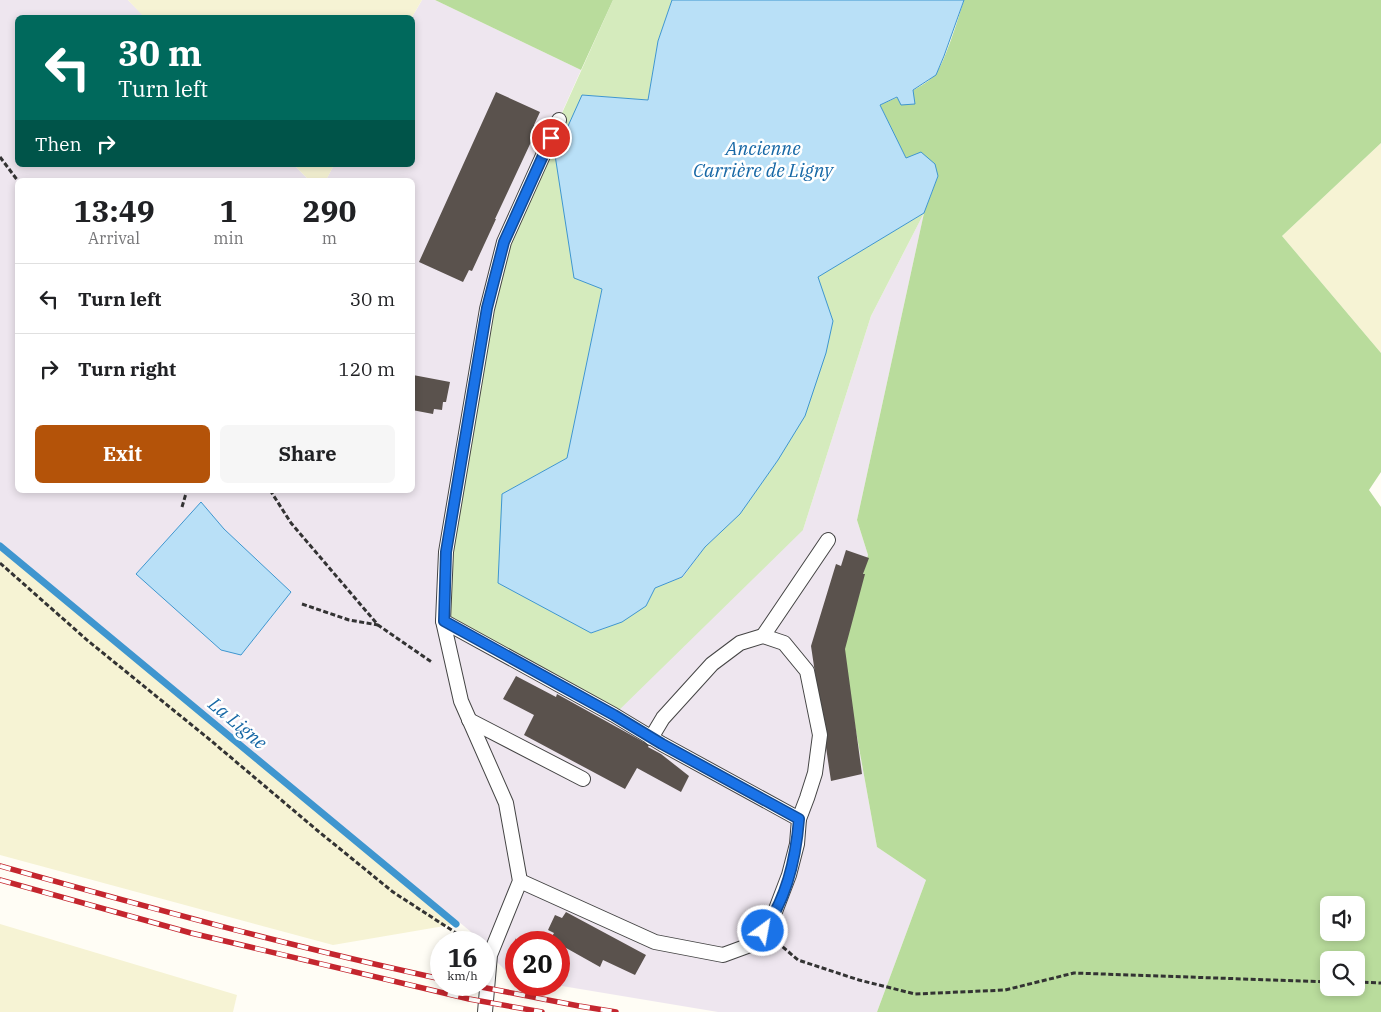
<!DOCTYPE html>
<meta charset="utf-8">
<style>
:root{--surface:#fff;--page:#f6f6f6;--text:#202124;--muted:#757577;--line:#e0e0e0;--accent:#b45309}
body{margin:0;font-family:"IBM Plex Serif",serif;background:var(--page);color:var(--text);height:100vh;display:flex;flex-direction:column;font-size:19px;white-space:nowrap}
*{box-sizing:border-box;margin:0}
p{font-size:16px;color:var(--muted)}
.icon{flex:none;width:28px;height:28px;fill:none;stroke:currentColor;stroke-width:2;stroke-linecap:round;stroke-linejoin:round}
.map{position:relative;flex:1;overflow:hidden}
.details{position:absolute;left:15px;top:178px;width:400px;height:315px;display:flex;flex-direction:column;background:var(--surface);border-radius:8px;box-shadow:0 2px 8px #0003}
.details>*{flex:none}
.top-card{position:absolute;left:15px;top:15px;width:400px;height:152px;border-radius:8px;box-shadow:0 2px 8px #0003;background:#00695c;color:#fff;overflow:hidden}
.tools{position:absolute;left:1320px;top:896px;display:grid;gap:10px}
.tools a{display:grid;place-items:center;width:45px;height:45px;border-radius:8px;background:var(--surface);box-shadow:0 2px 8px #0003;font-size:25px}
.speed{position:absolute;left:430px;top:931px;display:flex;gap:10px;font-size:25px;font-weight:700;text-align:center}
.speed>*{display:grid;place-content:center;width:65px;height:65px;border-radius:50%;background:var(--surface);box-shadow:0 2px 8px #0003;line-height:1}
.speed small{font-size:12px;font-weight:400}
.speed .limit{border:8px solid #d22;background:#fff;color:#111}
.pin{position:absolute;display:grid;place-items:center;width:42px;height:42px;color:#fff;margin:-21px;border:2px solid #fff;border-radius:50%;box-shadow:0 1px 5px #0007}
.me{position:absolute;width:55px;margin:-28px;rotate:32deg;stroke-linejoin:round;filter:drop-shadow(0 0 4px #0008)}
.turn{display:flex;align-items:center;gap:18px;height:105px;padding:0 20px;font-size:22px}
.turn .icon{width:65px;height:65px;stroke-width:2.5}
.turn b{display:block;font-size:35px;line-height:42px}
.then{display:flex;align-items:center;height:48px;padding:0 20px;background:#0003;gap:10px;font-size:19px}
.eta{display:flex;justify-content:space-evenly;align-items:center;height:85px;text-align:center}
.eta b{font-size:30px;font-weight:700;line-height:35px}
.action{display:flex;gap:10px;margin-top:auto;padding:10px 20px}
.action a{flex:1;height:58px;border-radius:8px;background:var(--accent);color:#fff;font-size:20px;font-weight:700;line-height:58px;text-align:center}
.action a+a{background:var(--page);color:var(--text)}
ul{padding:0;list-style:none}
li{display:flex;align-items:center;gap:15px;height:70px;padding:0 20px;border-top:1px solid var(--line)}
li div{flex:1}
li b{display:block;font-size:19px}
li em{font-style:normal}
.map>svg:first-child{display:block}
.industrial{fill:#eee6ef}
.farmland{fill:#f6f3d4}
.green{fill:#d5ebbd}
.forest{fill:#b9dc9c;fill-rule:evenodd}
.water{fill:#b9e0f7;stroke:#3f96cf}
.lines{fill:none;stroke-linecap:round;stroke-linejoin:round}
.stream{stroke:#3f96cf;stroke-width:7}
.building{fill:#5a524d}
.service-casing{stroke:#444;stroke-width:16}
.path{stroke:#333;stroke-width:3;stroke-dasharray:5 2.5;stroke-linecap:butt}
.service{stroke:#fff;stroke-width:14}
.rail-casing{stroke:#c4262e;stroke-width:5.5}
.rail{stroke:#fff;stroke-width:4;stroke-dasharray:11;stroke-linecap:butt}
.route-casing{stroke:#114b97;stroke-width:12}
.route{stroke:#1a73e8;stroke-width:9}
.labels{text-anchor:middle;stroke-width:5;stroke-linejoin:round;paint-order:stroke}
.water-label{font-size:19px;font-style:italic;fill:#1768a6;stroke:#fff}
</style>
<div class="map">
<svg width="1381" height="1012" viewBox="0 0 1381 1012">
<rect width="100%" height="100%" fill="#fffdf5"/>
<polygon class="industrial" points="0,0 128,0 145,17 18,18 18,165 294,165 309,180 18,180 18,490 412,490 412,180 326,180 334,165 412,165 412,17 422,0 435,0 581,70 504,242 803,530 871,316 924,213 857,520 868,555 842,654 877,847 926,880 877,1012 718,1012 556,985 559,985 559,942 516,942 516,978 513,978 490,955 484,947 484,942 480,942 470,931 0,546"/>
<g class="farmland">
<polygon points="128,0 422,0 412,17 145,18"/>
<polygon points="1381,143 1381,353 1282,236"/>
<polygon points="294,165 334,165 326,180 309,180"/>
<polygon points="0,546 456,924 333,945 0,855"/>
<polygon points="0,924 237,995 233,1012 0,1012"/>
</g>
<polygon class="green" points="613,0 672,0 658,41 648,100 582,95 602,288 567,458 502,494 591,633 604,629 646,606 655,588 683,577 705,547 740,514 778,460 833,321 817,277 924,213 871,316 803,530 614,715 443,621 446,552 504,242"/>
<g class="forest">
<polygon points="435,0 613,0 581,70"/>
<path d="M964,0H1381V143L1282,236L1381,353V472L1369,490L1381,507V1012H877L926,880L877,847L842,654L868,555L857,520L924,213L938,176L906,158L880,105C898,97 919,90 934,76C944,66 959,16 964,0ZM1329,905H1356V932H1329ZM1329,960H1356V988H1329Z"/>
</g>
<g class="water">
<polygon points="672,0 964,0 944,56 936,75 913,90 915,104 901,105 897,97 880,105 906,158 921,152 935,164 938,176 924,213 818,277 833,321 826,353 805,416 778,460 740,514 705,547 682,577 655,588 646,606 622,622 591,633 498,583 502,494 567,458 602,289 574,278 555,155 582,95 648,100 658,41"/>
<polygon points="201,502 224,529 291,592 241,655 221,650 136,574"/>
</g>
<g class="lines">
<polyline class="stream" points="0,546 456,924"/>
</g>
<g class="building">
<polygon points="496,92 540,112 534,125 538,127 495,219 496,219 472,271 469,270 463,282 419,262"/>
<polygon points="413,375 450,382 446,402 443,402 442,410 434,409 433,414 412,410"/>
<polygon points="846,550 869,558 863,574 865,574 845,649 862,774 831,781 811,646 836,564 841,566"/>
<polygon points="516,676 556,697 557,694 649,745 648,747 661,754 689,776 681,792 637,768 625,789 524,735 534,715 503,699"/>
<polygon points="566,912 646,955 635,975 603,960 600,967 559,944 559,942 556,942 550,940 554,933 548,930 555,915 562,918"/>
<polygon points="516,938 516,957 510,954"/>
</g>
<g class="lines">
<defs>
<g id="service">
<polyline points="443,621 614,715 662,744 799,819 797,844 789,875 773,917 753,944 723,955 655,942 520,881"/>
<polyline points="763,636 828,540"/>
<polyline points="469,720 583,779"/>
<polyline points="651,738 663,718 712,664 740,643 763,636 784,643 807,671 820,735 815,773 807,798 799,819"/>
<polyline points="485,1012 490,955 520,881 506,803 461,701 443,621 446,552 487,309 504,242 559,120"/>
</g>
</defs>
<use href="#service" class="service-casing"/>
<g class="path">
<polyline points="0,157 18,181"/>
<polyline points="270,490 291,523 378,625 433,663"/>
<polyline points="182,507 187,490"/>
<polyline points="0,563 87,640 209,739 318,831 393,892 470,942"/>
<polyline points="302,604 349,620 378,625"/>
<polyline points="777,942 798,960 859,980 915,994 1005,990 1074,973 1329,982"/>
<polyline points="1356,982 1381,983"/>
</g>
<use href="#service" class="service"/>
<defs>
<g id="rail">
<path d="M0,866C146,907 293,947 441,979"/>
<polyline points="0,880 191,933 469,999 542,1012"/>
<polyline points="471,985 579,1006 616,1012"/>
</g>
</defs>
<use href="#rail" class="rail-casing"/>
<use href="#rail" class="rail"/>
</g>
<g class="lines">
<defs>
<path id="route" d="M551,138L504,242L487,308L446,552L444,621L614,715L662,744L799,819C796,857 787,899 763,931"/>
</defs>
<use href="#route" class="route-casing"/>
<use href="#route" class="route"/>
</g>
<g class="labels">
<g class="water-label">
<text x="763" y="155">Ancienne<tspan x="763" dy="22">Carrière de Ligny</tspan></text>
<text transform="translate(238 723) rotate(40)" y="7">La Ligne</text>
</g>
</g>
</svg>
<div class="tools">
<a><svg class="icon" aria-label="sound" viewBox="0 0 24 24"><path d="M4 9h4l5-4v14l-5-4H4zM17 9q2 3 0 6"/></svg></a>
<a><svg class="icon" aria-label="search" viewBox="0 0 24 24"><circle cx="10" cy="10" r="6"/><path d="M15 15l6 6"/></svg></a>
</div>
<div class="speed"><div>16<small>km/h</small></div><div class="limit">20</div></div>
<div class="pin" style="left:551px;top:138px;background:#d93025"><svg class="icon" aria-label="arrive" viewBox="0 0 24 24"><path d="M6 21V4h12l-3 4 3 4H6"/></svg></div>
<svg class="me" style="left:763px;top:931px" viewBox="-20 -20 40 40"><circle r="17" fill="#1a73e8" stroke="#fff" stroke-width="3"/><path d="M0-11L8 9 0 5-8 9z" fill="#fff"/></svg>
<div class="top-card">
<div class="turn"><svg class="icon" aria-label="left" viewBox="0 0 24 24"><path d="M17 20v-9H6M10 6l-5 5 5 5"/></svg><div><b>30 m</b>Turn left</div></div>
<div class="then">Then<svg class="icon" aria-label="right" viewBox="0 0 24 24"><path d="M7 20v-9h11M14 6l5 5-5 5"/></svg></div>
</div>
<section class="details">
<div class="eta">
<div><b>13:49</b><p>Arrival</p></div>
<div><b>1</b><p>min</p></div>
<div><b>290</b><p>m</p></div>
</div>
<ul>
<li><svg class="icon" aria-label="left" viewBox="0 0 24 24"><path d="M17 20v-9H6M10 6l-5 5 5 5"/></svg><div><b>Turn left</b></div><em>30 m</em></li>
<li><svg class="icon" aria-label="right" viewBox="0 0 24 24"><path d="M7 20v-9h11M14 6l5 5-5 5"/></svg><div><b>Turn right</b></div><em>120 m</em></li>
</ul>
<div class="action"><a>Exit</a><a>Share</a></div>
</section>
</div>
